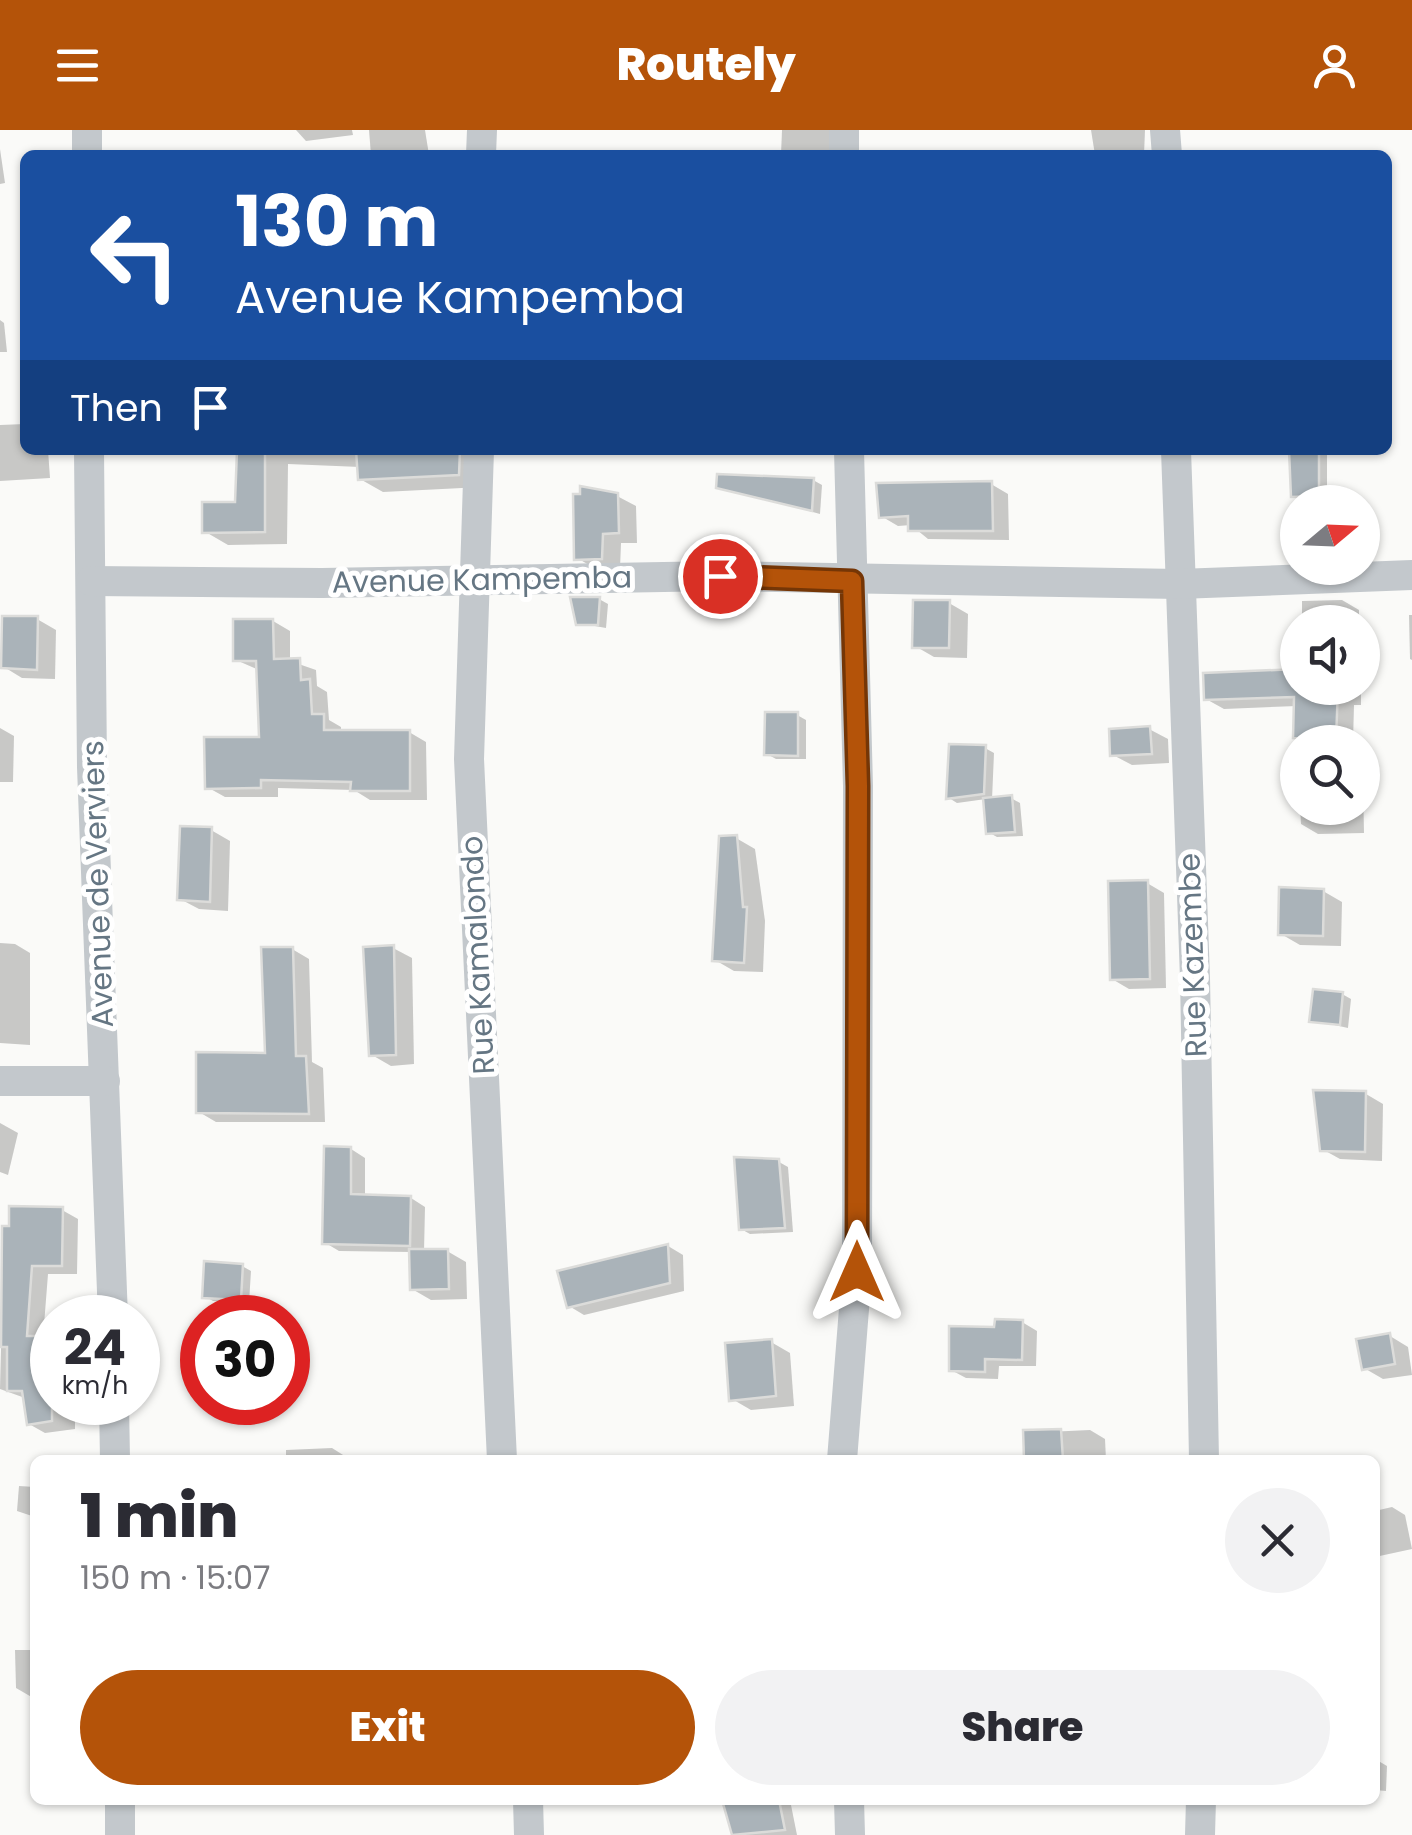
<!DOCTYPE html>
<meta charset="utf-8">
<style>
:root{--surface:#fff;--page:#f2f2f3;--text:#2b2b33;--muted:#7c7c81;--accent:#b45309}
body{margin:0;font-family:Poppins,sans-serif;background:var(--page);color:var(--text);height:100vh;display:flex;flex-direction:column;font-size:38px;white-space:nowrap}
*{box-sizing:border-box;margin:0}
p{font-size:32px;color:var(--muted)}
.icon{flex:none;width:55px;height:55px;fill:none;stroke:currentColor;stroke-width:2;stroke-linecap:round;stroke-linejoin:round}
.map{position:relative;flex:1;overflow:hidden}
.panel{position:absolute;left:30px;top:1325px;width:1350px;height:350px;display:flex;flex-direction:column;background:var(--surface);border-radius:15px;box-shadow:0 2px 8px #0004}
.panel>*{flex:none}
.banner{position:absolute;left:20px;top:20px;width:1372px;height:305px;border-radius:15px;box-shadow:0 2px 8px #0004;background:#1a4fa0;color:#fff;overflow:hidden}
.needle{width:65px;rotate:71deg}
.fabs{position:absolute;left:1280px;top:355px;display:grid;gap:20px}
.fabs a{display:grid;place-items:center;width:100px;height:100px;border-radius:50%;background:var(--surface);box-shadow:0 2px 8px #0004;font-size:50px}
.speed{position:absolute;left:30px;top:1165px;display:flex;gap:20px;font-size:50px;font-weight:700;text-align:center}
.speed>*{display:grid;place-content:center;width:130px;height:130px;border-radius:50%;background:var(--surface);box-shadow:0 2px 8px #0004;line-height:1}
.speed small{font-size:25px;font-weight:400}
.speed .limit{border:15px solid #d22;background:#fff;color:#111}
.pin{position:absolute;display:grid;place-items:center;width:85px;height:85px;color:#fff;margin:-42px;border:5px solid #fff;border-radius:50%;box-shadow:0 2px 10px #0007}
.me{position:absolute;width:110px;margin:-55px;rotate:0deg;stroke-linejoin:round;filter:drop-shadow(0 0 8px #0008)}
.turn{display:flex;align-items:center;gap:35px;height:210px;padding:0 50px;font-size:45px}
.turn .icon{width:130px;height:130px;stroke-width:2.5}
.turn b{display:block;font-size:70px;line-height:85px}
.then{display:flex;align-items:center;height:95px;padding:0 50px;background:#0003;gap:20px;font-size:38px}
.round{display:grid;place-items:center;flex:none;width:105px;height:105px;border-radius:52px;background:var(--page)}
.overview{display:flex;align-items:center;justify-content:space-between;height:170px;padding:0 50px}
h1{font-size:60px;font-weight:800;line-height:75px}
.action{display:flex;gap:20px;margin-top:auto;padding:20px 50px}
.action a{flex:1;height:115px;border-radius:60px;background:var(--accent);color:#fff;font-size:40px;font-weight:800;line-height:115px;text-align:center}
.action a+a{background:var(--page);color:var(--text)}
header{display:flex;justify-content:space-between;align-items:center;height:130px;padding:0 50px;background:var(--accent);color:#fff;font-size:45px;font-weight:800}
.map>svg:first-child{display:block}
.shadow{fill:#0003}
.building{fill:#aab3b9;stroke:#dcdcda;stroke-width:2.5}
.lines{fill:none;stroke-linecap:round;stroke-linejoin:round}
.street{stroke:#c3c8cc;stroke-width:30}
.route-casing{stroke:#753606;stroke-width:25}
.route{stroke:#b45309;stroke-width:18}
.labels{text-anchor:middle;stroke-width:10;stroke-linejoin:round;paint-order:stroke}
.street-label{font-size:30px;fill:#657683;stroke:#fff}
</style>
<header><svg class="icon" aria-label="menu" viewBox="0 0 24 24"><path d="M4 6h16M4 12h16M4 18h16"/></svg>Routely<svg class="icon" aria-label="person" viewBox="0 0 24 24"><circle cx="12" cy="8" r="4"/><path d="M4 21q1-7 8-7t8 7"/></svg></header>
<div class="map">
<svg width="1412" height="1705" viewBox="0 0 1412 1705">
<rect width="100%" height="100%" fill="#fafaf8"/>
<g class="shadow">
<polygon points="296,0 352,0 353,5 306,11"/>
<polygon points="369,0 425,0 429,25 371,25"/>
<polygon points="782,0 833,0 834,25 781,25"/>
<polygon points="1091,0 1145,0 1144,25 1095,25"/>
<polygon points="0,19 5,53 0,54"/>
<polygon points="0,190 4,193 7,222 0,222"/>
<polygon points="25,294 25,320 48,320 50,348 0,351 0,295"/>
<polygon points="239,320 484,320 482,357 383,362 360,349 360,337 288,334 287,414 228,415 204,401 238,374"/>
<polygon points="1291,320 1327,320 1327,369 1302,370 1294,365"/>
<polygon points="813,350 822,355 820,384 718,356"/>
<polygon points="991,354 1008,364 1009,410 928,409 911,395 898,396 881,386"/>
<polygon points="617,366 636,376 637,413 621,413 620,439 596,439 577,428"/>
<polygon points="599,469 608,474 606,498 578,493"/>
<polygon points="1342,470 1359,480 1359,492 1302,492 1302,471"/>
<polygon points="949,473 968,484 967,528 934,527 915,516"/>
<polygon points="1409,485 1412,485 1412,530 1410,529"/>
<polygon points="37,489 56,500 55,549 22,548 4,537"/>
<polygon points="273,491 290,501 290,531 316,540 317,556 327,562 329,590 341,597 341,603 409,602 426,612 427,670 370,670 354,660 278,658 278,667 225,667 207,657 262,609 259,540 236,530"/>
<polygon points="1298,558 1361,558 1361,575 1354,575 1353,612 1298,612 1297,576 1224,579 1206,569"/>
<polygon points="797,585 806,590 806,629 776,629 767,624"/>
<polygon points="0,598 14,606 13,652 0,652"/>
<polygon points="1149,599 1168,609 1169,633 1132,635 1113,625"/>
<polygon points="985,618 994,623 992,670 1011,668 1020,673 1023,706 997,707 988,702 986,669 957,673 949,668"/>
<polygon points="1363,653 1364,703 1318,704 1301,694 1300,678 1362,678"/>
<polygon points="211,700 230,711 228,781 199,779 180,769"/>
<polygon points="736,708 755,719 765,791 763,842 734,841 715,830"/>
<polygon points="1147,753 1164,763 1166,858 1129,859 1112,849"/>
<polygon points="1323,761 1342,772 1341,816 1300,815 1281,804"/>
<polygon points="0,813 15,814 30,823 30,915 0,913"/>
<polygon points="393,818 412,828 414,934 391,936 372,925"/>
<polygon points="292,819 309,829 312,932 323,938 325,992 216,992 199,982 268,926"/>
<polygon points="1342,864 1351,869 1348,898 1312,890"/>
<polygon points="1366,964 1383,974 1382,1031 1340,1029 1322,1019"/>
<polygon points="0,993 18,1003 8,1045 0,1042"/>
<polygon points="351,1019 365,1028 365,1067 411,1068 425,1077 424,1122 447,1121 466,1132 467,1169 431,1170 412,1159 411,1122 339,1121 324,1112"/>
<polygon points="779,1032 788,1037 793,1102 750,1104 741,1099"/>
<polygon points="62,1080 78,1089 77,1144 48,1144 43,1208 52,1208 52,1272 75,1272 75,1299 45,1303 29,1294 25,1268 0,1259 4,1099"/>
<polygon points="668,1116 683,1125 684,1161 584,1185 569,1176"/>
<polygon points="242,1136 251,1141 249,1173 213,1171 205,1166"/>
<polygon points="1022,1192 1037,1201 1036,1236 999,1236 998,1249 966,1248 951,1240 997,1200"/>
<polygon points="1390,1206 1408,1217 1412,1245 1383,1249 1364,1238"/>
<polygon points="771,1212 790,1223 794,1276 751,1280 732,1269"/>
<polygon points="1090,1300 1105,1309 1106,1330 1027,1330 1025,1303"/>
<polygon points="332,1318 351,1330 286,1330 286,1320"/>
<polygon points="19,1356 35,1357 35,1387 17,1381"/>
<polygon points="1392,1377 1405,1385 1412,1419 1375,1427 1375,1381"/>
<polygon points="15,1520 35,1520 35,1569 16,1558"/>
<polygon points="1375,1629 1387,1636 1386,1661 1375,1660"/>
<polygon points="729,1670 790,1670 797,1705 734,1705"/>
<polygon points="1121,1670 1165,1670 1165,1671 1123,1671"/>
</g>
<g class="building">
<polygon points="237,320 265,320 265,402 202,403 202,372 235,372"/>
<polygon points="356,320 460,320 459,345 358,350"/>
<polygon points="1289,320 1319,320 1319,366 1291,367"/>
<polygon points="717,344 814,348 812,381 716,358"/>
<polygon points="992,351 993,401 908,401 908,386 879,388 876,353"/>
<polygon points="580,356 618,363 619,403 603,404 602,429 574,430 573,364 580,364"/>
<polygon points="570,467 600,467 598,495 576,495"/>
<polygon points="913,470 950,470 949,518 912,518"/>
<polygon points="2,486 38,486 37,540 1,538"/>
<polygon points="233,489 273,489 274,529 300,528 301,550 310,549 312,584 324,584 324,600 410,600 410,661 350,661 351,652 261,650 261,658 205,659 204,607 259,607 256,531 233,531"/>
<polygon points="1298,539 1298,558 1338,558 1336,610 1293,608 1294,567 1204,570 1203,543"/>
<polygon points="765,582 798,582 798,626 764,625"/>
<polygon points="1150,596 1152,624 1110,626 1109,599"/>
<polygon points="949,614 986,615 984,664 946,669"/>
<polygon points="1012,665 1015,702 986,704 983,668"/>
<polygon points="180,696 212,697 210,772 177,770"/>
<polygon points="737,705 743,777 747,777 744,833 712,831 719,706"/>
<polygon points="1148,750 1150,849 1110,850 1108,751"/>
<polygon points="1279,757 1324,759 1323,806 1278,805"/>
<polygon points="394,815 396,925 369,926 363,817"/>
<polygon points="261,817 293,817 296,926 306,926 309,984 196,983 196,922 265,923"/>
<polygon points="1313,859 1343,862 1340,895 1309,892"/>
<polygon points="1313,960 1366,961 1365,1022 1320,1021"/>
<polygon points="324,1016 351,1017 351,1064 411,1066 410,1116 322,1114"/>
<polygon points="734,1027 779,1029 785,1098 739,1100"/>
<polygon points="9,1076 63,1077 62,1136 32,1136 27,1206 52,1206 52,1291 27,1295 22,1261 7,1261 7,1217 1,1217 2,1096 9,1096"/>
<polygon points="668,1114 670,1153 567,1178 557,1141"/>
<polygon points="409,1119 448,1119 449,1159 410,1160"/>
<polygon points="204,1131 243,1134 241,1170 202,1168"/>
<polygon points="995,1189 1023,1190 1022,1230 985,1229 985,1242 949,1241 949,1196 994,1197"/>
<polygon points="1390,1203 1395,1234 1362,1240 1356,1209"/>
<polygon points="772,1209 776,1266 729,1271 725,1213"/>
<polygon points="1061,1299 1063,1330 1024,1330 1023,1300"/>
<polygon points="722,1670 779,1670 785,1700 732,1705"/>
</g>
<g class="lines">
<g class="street">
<polyline points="844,0 844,25"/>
<polyline points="1165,0 1167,25"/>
<polyline points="87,25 87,0"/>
<polyline points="481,25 482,0"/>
<polyline points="89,320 92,637 113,1188"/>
<polyline points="479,320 469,629 502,1330"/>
<polyline points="1176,320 1195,848 1204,1330"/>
<polyline points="91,451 322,453 720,446 1179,454 1412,445"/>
<polyline points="0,951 105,951"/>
<polyline points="114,1272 115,1330"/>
<polyline points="842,1330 857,1141 858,656 849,320"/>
<polyline points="120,1670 120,1705"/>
<polyline points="528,1670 529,1705"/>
<polyline points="849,1670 850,1705"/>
<polyline points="1200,1705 1201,1670"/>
</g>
</g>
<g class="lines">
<defs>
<polyline id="route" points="720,446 852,451 858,656 857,1142"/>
</defs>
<use href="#route" class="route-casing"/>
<use href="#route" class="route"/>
</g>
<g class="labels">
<g class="street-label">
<text transform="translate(482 450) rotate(-1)" y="10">Avenue Kampemba</text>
<text transform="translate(98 754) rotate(-92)" y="10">Avenue de Verviers</text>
<text transform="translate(478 825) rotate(-93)" y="10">Rue Kamalondo</text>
<text transform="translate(1193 825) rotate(-92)" y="10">Rue Kazembe</text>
</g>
</g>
</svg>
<div class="fabs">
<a><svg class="needle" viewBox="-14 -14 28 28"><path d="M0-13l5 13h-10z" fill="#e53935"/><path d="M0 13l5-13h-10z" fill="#7c7c81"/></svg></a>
<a><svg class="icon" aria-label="sound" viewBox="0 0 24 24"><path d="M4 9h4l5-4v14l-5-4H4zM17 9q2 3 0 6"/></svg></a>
<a><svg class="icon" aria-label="search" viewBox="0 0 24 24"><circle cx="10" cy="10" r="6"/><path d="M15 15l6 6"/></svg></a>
</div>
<div class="speed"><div>24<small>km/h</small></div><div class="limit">30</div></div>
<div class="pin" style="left:720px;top:446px;background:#d93025"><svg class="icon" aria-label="arrive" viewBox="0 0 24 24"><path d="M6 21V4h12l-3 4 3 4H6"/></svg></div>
<svg class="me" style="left:857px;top:1142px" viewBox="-20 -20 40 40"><path d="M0-17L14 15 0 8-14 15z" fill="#b45309" stroke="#fff" stroke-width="4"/></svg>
<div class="banner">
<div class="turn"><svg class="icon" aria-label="left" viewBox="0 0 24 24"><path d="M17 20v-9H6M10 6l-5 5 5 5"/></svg><div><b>130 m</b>Avenue Kampemba</div></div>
<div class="then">Then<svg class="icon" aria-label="arrive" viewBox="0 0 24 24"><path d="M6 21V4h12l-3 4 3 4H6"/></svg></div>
</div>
<section class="panel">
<div class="overview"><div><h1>1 min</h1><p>150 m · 15:07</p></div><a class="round"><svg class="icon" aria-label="close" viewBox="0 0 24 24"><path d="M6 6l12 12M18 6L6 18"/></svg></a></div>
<div class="action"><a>Exit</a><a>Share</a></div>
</section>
</div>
